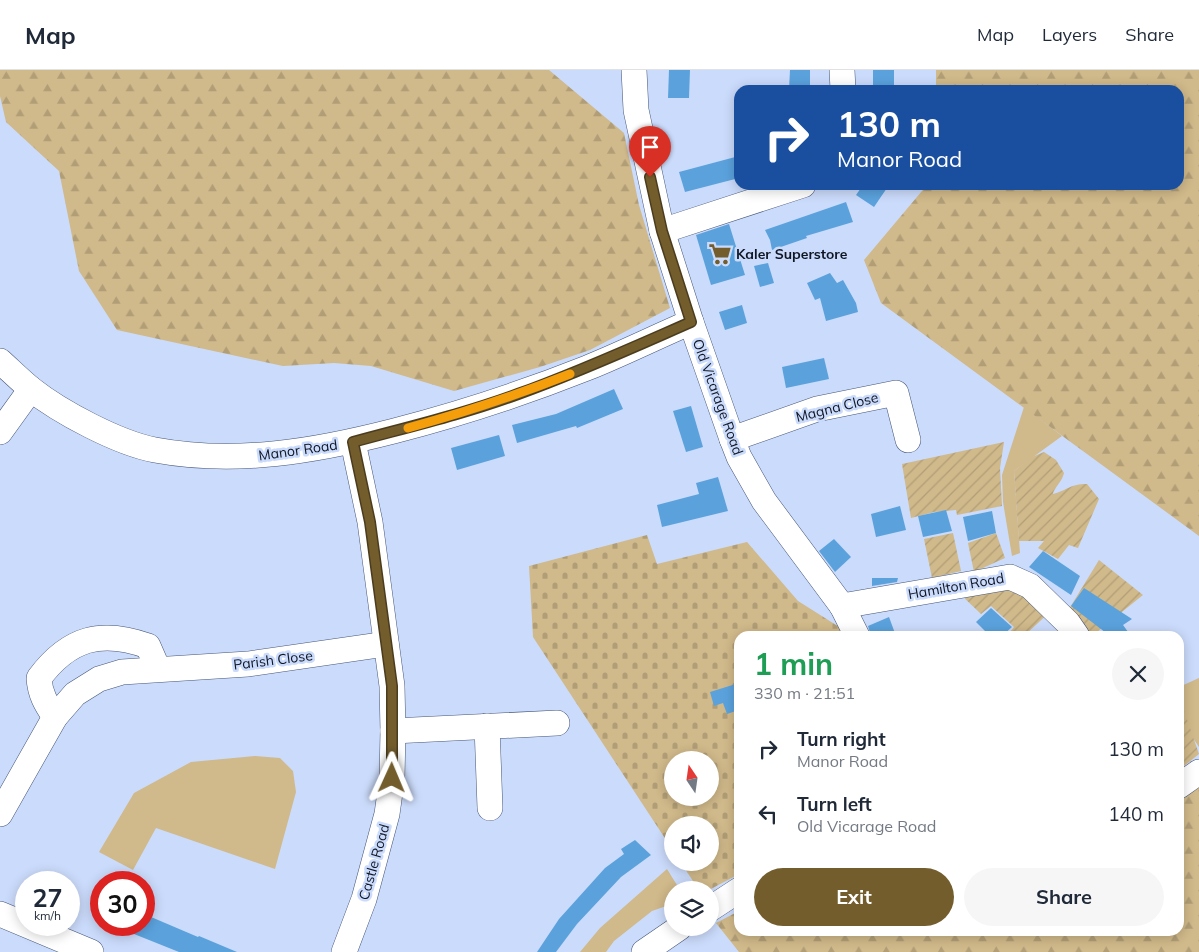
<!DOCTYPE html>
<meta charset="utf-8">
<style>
:root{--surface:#fff;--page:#f6f6f7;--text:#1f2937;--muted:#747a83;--line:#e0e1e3;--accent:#735d2d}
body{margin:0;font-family:Mulish,sans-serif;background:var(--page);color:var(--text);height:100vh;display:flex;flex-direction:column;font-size:19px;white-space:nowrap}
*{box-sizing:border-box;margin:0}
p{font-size:16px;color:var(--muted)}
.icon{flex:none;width:28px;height:28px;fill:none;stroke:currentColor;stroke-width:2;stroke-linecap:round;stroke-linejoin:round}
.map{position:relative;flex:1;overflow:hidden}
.panel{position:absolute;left:734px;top:561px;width:450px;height:305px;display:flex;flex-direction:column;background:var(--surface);border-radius:15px;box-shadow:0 2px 12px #0003}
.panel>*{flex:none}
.guide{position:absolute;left:734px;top:15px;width:450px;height:105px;border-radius:15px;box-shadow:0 2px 12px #0003;background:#1a4fa0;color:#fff;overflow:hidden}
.needle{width:32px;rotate:347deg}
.tools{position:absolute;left:664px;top:681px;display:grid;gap:10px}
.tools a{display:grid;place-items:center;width:55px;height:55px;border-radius:50%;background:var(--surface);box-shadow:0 2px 12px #0003;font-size:25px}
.speed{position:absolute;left:15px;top:801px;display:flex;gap:10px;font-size:25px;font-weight:700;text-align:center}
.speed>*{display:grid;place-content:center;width:65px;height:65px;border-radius:50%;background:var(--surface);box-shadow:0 2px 12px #0003;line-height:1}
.speed small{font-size:12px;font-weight:400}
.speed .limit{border:8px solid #d22;background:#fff;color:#111}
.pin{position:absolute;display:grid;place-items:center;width:42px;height:42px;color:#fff;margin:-51px -21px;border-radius:50% 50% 50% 0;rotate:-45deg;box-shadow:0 0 5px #0007}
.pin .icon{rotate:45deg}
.me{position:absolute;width:55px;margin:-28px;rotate:1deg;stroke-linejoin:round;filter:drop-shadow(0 0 4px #0008)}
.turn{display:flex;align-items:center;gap:18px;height:105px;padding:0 20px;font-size:22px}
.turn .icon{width:65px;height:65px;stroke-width:2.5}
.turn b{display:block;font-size:35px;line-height:42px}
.round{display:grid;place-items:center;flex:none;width:52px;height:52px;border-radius:26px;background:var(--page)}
.head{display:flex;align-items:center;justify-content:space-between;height:85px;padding:0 20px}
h1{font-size:30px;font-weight:700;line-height:38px;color:#1e9e55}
.action{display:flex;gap:10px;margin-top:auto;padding:10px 20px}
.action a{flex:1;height:58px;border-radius:30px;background:var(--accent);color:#fff;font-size:20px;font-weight:700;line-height:58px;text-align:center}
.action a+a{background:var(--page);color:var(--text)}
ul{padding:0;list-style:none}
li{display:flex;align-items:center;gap:15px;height:65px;padding:0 20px}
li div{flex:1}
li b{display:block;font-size:19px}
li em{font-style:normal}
header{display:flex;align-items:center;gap:30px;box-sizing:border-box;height:70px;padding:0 25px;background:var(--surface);border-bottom:1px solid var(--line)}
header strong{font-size:24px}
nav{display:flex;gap:28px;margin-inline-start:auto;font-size:18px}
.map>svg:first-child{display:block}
.green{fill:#d0b98a}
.forest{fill:url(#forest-firs)}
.cemetery{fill:url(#cemetery-stones);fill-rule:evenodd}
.garden{fill:url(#garden-furrows)}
.building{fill:#5ba2dd}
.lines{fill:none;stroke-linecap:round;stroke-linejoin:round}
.minor-casing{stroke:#455578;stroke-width:26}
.minor{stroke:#fff;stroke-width:25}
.route-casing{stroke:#4b3c1d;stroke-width:12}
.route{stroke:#735d2d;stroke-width:9}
.slow{stroke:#f59e0b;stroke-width:9}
.labels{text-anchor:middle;stroke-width:5;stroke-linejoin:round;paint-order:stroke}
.poi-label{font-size:14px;font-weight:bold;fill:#0f1523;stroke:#cbdbfb;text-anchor:start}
.street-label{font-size:14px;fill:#0f1523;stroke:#cbdbfb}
</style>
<header>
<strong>Map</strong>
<nav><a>Map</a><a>Layers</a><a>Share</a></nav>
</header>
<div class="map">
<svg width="1199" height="882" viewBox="0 0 1199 882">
<defs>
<pattern id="forest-firs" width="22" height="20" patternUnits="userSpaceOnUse" patternTransform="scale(1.25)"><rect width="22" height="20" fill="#d0b98a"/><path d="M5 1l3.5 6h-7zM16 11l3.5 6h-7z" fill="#b19e77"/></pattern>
<pattern id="cemetery-stones" width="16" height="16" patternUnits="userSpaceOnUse" patternTransform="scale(1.25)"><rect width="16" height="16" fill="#d0b98a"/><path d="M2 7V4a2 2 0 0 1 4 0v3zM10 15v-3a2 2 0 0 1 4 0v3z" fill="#b19e77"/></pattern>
<pattern id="garden-furrows" width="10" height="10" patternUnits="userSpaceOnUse" patternTransform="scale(1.25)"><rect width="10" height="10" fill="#d0b98a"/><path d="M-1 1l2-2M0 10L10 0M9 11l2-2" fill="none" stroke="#b19e77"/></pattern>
</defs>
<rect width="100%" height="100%" fill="#cbdbfb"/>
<g class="green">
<polygon points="1024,337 1062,366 1014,401 1020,483 1012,486 1003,432 1002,405"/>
<path d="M1199,608V677C1185,657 1179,642 1179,617Z"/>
<polygon points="255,686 280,688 293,701 296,722 275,799 156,758 133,800 99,782 134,723 191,692"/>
<polygon points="667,799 680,820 672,820 672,834 652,841 614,871 606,882 580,882 600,858"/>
</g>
<g class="forest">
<polygon points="0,0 549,0 624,63 639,135 670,238 590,280 540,297 454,321 371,296 334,293 283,296 117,260 79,201 59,101 6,52 0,26"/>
<polygon points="936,0 1199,0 1199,466 881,233 864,190 927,115 1179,115 1179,20 936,20"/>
<polygon points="1199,716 1199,882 739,882 716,853 739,841 739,861 1179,861 1179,730"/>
</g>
<path class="cemetery" d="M647,465L657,494L747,472L798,531L844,560L847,566H739V804L709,820H699L681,793L710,792V755H672V779L533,567L529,496ZM672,690H710V728H672Z"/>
<g class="garden">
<polygon points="1004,372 1000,398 1002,436 957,445 956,440 934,442 911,448 902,394"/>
<path d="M1044,382L1056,390L1064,403C1062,412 1053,419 1053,424C1068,420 1070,414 1087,414L1099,429L1078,478L1069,475L1058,489L1038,478L1044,471H1019L1014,401L1032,387Z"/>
<polygon points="953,463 961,501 932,508 924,469"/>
<polygon points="996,463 1005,488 974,502 968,473"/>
<polygon points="1099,490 1143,525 1092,566 1084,566 1069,539"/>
<polygon points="1003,515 1052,540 1024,566 1010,566 1008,564 1014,557 991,536 981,544 960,524"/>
<polygon points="1179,626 1199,684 1179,700"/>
</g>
<g class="building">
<polygon points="669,0 690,0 689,28 668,28"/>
<polygon points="790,0 810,0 810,20 789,20"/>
<rect x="873" y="0" width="21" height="20"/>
<polygon points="739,86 739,108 685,122 679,102"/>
<polygon points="863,115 889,115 874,137 856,125"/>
<polygon points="846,132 853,152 806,166 807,168 772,180 770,170 765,160"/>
<polygon points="729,154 745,205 711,215 696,165"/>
<polygon points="768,193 774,213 760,217 754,196"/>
<polygon points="830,203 837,213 843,210 856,233 858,242 826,251 820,228 815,230 807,213"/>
<polygon points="742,235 747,253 725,260 719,242"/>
<polygon points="824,288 829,309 786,318 782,297"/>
<polygon points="614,319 623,339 577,358 576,356 517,373 512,355 556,344"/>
<polygon points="691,336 703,377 686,382 673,341"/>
<polygon points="499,365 505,386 457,400 451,378"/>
<polygon points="718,407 728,441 662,457 657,435 699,424 696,413"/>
<polygon points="900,436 906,460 876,467 871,444"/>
<polygon points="946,440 952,461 923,467 918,446"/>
<polygon points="992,441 996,463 968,471 963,447"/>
<polygon points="834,469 851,487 835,502 819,481"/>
<polygon points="1043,481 1080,506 1071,525 1029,497"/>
<polygon points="872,508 898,508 897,512 872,516"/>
<polygon points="1084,518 1132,549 1123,555 1131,566 1110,566 1071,536"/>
<polygon points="991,538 1012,557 1002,566 990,566 976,552"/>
<polygon points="889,547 896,566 871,566 868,556"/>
<polygon points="739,613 739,640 727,644 723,633 714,636 710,622"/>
<polygon points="635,770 651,785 621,807 577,854 556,882 537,882 559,849 605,798 624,784 621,779"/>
<polygon points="144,844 198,867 199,866 237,882 179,882 114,856 144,855"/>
</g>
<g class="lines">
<defs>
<g id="minor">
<polyline points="634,0 636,40 662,161 691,252 732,369 739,387 764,431 842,536 857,566"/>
<polyline points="842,0 843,20"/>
<polyline points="662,161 803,115"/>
<path d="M0,291C10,300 20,310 31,319C60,342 118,373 155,380C236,395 316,381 394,361C460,344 524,323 587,298C622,284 656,267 691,252"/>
<polyline points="0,362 31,319"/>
<polyline points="732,369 817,339 896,323 908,370"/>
<polyline points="842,536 1010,507 1030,516 1068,553 1077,566"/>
<path d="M55,647C46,634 40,624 39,608C69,568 101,559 148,576L158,599"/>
<polyline points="487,656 490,738"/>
<polyline points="393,661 557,653"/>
<polyline points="1179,716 1199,702"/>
<polyline points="0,744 55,647 75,624 99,609 122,602 248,594 386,574"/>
<polyline points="710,839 739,820"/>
<polyline points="0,844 91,882"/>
<polyline points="344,882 364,829 387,744 392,708 393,661 392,616 370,452 353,372"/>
<polyline points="644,882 679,858"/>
</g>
</defs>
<use href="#minor" class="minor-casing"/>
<use href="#minor" class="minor"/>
</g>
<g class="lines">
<defs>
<path id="route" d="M392,708V616L370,452L353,372C408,357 464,344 518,324C577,303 634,277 691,252L662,161L650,107"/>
</defs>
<use href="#route" class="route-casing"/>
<use href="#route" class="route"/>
<path class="slow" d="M408,358C463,343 517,325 570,304"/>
</g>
<defs>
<symbol id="supermarket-bare" viewBox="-9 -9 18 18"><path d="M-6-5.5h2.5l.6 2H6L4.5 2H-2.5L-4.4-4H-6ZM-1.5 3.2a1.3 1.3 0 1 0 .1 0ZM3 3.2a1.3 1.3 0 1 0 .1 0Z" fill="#735d2d" stroke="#cbdbfb" stroke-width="2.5" paint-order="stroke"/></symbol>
</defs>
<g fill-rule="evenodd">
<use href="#supermarket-bare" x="704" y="168" width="32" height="32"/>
</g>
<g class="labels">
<g class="poi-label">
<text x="736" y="189">Kaler Superstore</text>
</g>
<g class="street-label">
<text transform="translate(718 327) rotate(70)" y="5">Old Vicarage Road</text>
<text transform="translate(837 337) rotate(-14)" y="5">Magna Close</text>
<text transform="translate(298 380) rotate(-8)" y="5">Manor Road</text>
<text transform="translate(956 516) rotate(-10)" y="5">Hamilton Road</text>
<text transform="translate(273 590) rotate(-7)" y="5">Parish Close</text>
<text transform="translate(374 792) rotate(-74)" y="5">Castle Road</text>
</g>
</g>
</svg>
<div class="tools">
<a><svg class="needle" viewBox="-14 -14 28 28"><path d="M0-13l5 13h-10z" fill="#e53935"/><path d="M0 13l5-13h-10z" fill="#747a83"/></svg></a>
<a><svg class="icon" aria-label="sound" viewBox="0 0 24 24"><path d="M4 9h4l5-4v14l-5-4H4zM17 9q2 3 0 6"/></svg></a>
<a><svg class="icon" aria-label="layers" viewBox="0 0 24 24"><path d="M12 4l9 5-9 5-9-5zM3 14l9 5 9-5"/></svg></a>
</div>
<div class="speed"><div>27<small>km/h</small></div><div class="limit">30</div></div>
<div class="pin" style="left:650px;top:107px;background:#d93025"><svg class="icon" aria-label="arrive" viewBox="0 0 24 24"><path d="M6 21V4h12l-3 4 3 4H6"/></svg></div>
<svg class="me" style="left:392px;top:708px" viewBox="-20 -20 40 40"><path d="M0-17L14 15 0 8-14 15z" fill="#735d2d" stroke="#fff" stroke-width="4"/></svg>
<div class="guide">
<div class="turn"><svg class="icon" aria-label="right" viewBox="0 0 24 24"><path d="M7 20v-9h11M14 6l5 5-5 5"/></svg><div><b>130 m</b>Manor Road</div></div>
</div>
<section class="panel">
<div class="head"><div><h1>1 min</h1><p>330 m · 21:51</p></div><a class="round"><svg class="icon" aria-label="close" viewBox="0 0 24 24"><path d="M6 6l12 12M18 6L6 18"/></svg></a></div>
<ul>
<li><svg class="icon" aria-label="right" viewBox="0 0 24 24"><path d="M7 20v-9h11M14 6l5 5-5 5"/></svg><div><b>Turn right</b><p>Manor Road</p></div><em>130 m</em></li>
<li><svg class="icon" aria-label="left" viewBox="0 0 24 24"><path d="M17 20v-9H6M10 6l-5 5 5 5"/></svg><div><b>Turn left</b><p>Old Vicarage Road</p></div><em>140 m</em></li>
</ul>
<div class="action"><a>Exit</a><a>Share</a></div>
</section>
</div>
